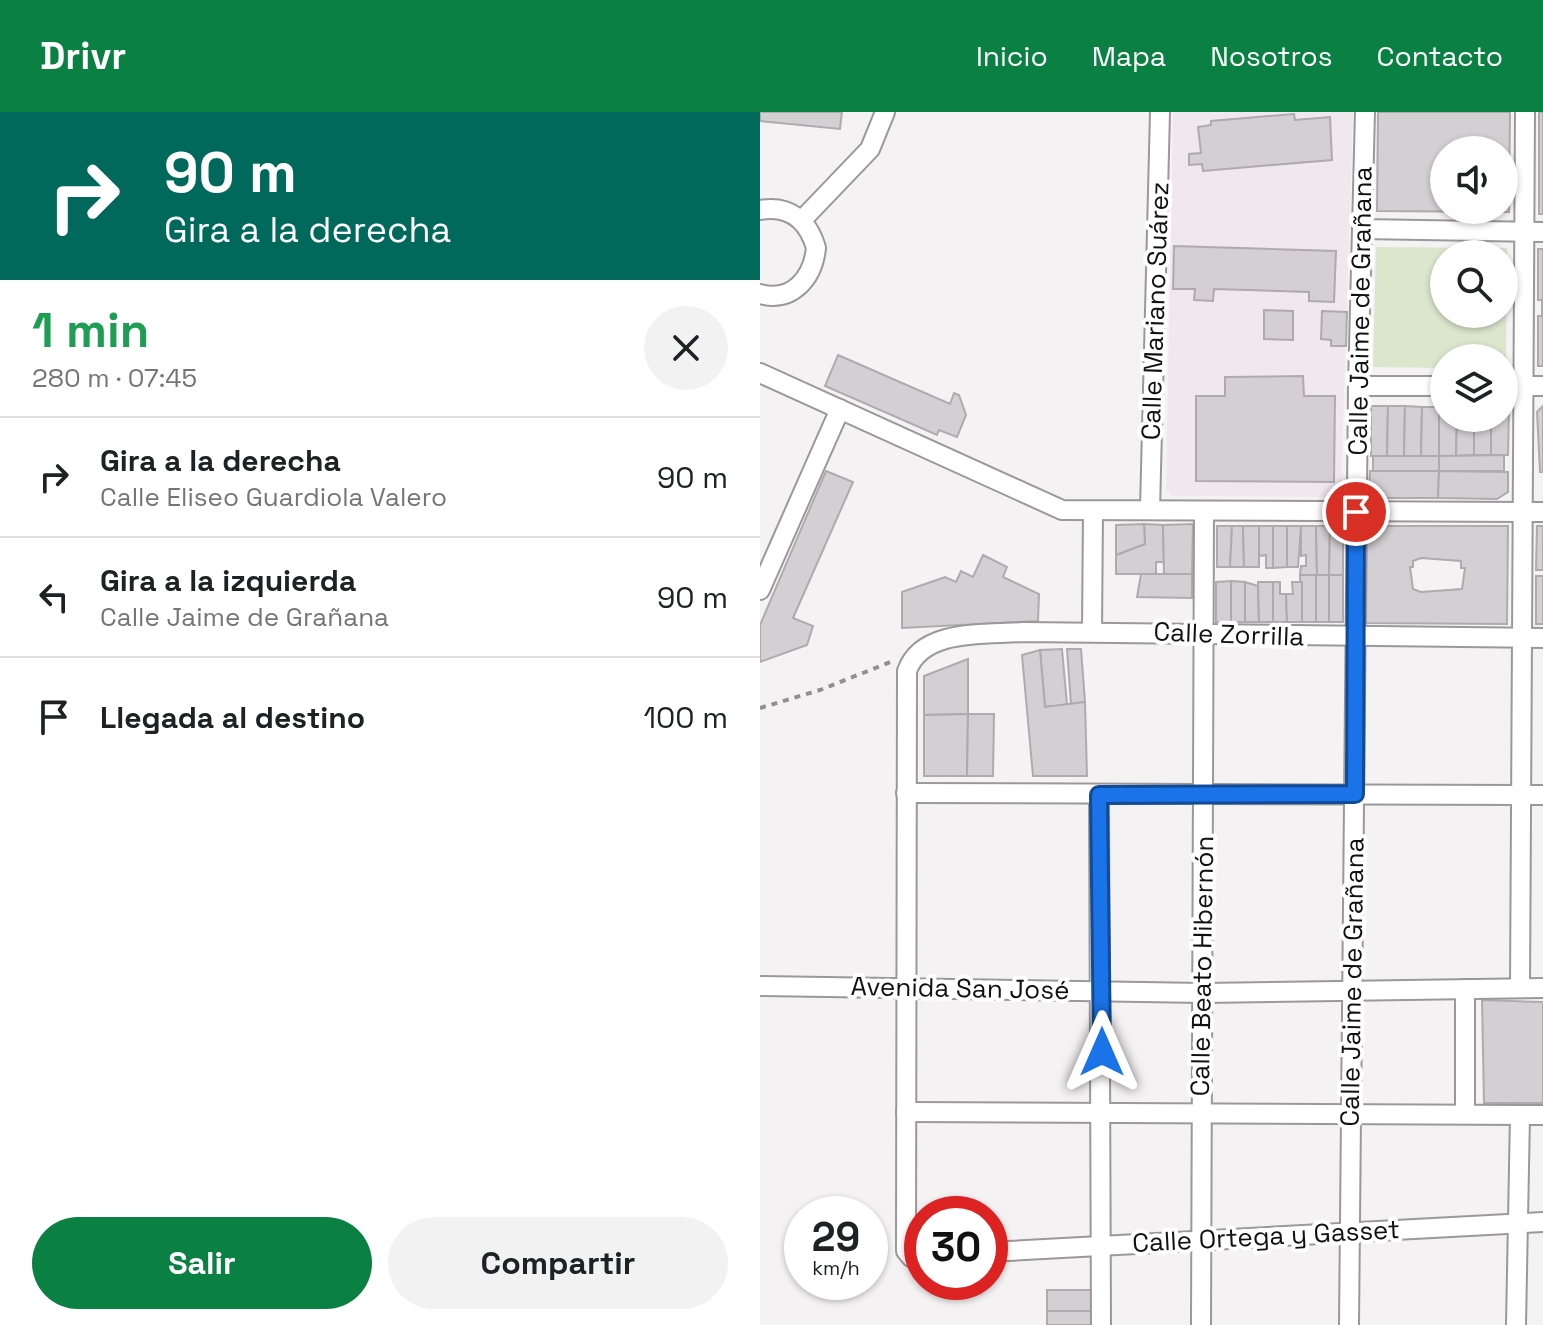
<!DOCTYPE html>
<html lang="es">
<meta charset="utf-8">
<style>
:root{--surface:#fff;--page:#f2f2f2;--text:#202124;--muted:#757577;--line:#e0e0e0;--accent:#0b8043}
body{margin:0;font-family:"Space Grotesk",sans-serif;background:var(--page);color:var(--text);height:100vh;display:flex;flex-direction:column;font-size:30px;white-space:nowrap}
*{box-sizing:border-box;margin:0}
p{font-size:26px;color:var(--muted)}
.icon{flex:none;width:44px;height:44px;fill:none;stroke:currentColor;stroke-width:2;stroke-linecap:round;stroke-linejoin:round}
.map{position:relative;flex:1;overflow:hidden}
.panel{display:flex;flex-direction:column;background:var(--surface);width:760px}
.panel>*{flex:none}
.hud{background:#00695c;color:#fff;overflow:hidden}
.tools{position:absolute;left:670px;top:24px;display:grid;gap:16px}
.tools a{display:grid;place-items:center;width:88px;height:88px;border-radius:50%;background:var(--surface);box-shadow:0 2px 6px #0004;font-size:40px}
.speed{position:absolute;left:24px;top:1084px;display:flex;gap:16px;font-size:40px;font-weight:700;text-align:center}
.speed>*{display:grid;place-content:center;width:104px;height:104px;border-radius:50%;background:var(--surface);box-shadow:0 2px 6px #0004;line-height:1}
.speed small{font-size:20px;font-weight:400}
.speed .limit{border:12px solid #d22;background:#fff;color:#111}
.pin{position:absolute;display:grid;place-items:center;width:68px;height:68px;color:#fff;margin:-34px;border:4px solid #fff;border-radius:50%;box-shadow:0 2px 8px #0007}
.me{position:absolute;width:88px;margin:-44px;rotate:0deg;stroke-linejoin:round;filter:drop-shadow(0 0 6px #0008)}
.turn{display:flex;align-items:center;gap:28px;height:168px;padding:0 32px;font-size:36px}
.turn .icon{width:104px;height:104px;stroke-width:2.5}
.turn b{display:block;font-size:56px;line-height:68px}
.round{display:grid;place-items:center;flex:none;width:84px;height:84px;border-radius:42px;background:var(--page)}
.head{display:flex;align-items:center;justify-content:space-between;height:136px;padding:0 32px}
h1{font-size:48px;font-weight:700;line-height:60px;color:#1e9e55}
.button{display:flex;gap:16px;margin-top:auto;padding:16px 32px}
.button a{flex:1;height:92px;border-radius:48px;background:var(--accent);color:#fff;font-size:32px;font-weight:700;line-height:92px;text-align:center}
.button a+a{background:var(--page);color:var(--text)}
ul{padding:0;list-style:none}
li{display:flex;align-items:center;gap:24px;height:120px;padding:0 32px;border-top:2px solid var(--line)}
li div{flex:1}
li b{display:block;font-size:30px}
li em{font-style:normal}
header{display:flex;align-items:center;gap:48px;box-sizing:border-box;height:112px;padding:0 40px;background:var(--accent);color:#fff}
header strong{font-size:38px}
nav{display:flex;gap:44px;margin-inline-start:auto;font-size:28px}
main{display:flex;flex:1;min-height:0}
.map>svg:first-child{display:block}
.built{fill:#f1e7ef}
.green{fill:#dae7cd;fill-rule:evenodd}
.building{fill:#d3cfd2;stroke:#aeaaad;stroke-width:2;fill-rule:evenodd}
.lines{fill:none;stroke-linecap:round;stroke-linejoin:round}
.street-casing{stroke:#9b989a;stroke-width:22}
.path{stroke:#918f90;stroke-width:4;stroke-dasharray:6 6;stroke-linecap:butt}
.street{stroke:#fff;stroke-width:18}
.route-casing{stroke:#114b97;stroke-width:20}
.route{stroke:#1a73e8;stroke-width:14}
.labels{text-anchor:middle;stroke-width:8;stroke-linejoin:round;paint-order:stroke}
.street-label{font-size:26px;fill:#121112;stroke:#fff}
</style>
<header>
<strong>Drivr</strong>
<nav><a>Inicio</a><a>Mapa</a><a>Nosotros</a><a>Contacto</a></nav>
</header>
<main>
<section class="panel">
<div class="hud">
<div class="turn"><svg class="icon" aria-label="right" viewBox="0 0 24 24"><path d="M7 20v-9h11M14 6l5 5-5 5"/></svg><div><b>90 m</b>Gira a la derecha</div></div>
</div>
<div class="head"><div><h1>1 min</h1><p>280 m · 07:45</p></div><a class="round"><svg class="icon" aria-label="close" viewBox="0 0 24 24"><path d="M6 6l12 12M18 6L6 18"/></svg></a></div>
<ul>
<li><svg class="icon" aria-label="right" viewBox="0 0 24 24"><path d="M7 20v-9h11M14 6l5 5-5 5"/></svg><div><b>Gira a la derecha</b><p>Calle Eliseo Guardiola Valero</p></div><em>90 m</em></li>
<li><svg class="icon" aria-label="left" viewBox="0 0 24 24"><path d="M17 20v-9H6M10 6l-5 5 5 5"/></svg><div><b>Gira a la izquierda</b><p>Calle Jaime de Grañana</p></div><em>90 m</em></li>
<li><svg class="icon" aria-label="arrive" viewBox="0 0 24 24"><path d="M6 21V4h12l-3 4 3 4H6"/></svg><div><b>Llegada al destino</b></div><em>100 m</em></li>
</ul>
<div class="button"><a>Salir</a><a>Compartir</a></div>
</section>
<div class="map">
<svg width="783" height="1213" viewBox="0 0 783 1213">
<rect width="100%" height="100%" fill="#f5f2f4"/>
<polygon class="built" points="413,0 593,0 581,378 576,385 412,384 406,378"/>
<path class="green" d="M616,135L747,136L746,257L744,246H684V256L613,255ZM684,142H744V202H684Z"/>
<g class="building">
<polygon points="0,0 82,0 80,17 0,9"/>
<path d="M618,0H750L749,100L617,99ZM684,38H744V98H684Z"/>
<rect x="779" y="0" width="4" height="102"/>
<polygon points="534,2 535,8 570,5 572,48 443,59 442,52 429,53 429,42 441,41 438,15 451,13 451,9"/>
<polygon points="414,134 576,139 574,190 549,189 549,180 454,177 453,189 434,188 435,177 413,177"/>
<polygon points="778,137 783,137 783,254 778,254 778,204 782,204 782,188 778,188"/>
<polygon points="504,198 533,199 533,228 504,227"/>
<polygon points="562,199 587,200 586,234 571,234 571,228 561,227"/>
<polygon points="78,243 190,292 194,281 199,283 206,303 197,325 179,318 177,323 65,274"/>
<polygon points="543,264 544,284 575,284 574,370 436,369 436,284 465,284 465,265"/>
<polygon points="611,294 628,294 627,344 611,344"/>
<polygon points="628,294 645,294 644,344 627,344"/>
<polygon points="645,294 662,295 661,344 644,344"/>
<polygon points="783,294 783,360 780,360 777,300"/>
<polygon points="662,295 679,295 679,344 661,344"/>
<polygon points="679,295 684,295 684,306 697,306 696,344 679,344"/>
<polygon points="744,295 749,295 748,343 731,343 731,306 744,306"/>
<polygon points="697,306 714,306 714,343 696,344"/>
<rect x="714" y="306" width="17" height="37"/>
<polygon points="744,343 744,359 679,359 679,344"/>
<rect x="613" y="344" width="66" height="15"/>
<polygon points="66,359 93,370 33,506 53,514 47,533 0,550 0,513"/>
<polygon points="610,359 679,359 678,386 619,386 609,380"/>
<polygon points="679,359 748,360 748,380 737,387 678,386"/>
<polygon points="384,412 403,413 404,450 396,450 396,462 356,462 356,443 385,432"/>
<polygon points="384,412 385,432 356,443 356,413"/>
<polygon points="433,412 432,462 404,462 403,413"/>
<polygon points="457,414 472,414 470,455 457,455"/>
<polygon points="472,414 483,414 484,455 470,455"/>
<polygon points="483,414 499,414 499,455 484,455"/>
<polygon points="499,414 513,414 513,456 506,456 506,443 499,444"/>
<polygon points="513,414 527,414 527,455 513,456"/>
<polygon points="527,414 541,414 538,455 527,455"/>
<polygon points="541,414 556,414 557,463 540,463 541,454 546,454 546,443 541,444"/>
<polygon points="556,414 570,414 569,463 557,463"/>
<polygon points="570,414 583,415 583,463 569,463"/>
<path d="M607,414H748L747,512L606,511ZM661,446L701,449V456H705L702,477L661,480L653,477L650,455H653V449Z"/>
<polygon points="777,414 783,414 783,458 776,458"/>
<polygon points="223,443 247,455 243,465 279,482 278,509 142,516 142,480 185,465 196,470 201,459 213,465"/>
<polygon points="381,462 432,462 432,486 377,485"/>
<polygon points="540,463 556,463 556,510 542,510"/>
<rect x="556" y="463" width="13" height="47"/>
<rect x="569" y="463" width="14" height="47"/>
<rect x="776" y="464" width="7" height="48"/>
<polygon points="471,469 471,510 456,510 456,470"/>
<polygon points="471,469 485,470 485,510 471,510"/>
<polygon points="485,470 498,474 499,510 485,510"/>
<polygon points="498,470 513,470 513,510 499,510"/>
<polygon points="513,470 520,470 520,482 526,482 527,510 513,510"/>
<polygon points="532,470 542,470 542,510 527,510 526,482 533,482"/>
<polygon points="302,537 307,593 285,595 280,538"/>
<polygon points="307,537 321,537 325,590 311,592"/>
<polygon points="280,538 285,595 325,590 327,664 273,664 262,543"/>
<polygon points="208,547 208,602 164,603 164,564"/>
<polygon points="208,602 207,664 164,664 164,603"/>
<polygon points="208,602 234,602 233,664 207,664"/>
<polygon points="722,888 783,890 783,991 724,991"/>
<rect x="287" y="1178" width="44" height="21"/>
<rect x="287" y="1199" width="44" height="14"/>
</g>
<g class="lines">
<defs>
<g id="street">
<path d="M0,98C29,93 48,108 56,136C53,165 33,191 0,182"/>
<polyline points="42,108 110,37 125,0"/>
<polyline points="602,117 783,120"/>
<polyline points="0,261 302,398 783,400"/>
<polyline points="598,274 684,274"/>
<polyline points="744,274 783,274"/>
<polyline points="390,398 400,0"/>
<polyline points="0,478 80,297"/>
<polyline points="332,520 333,399"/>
<polyline points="146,681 783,683"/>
<polyline points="339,683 341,1213"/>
<polyline points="0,874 444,881 783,876"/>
<polyline points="760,876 765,0"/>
<polyline points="146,1000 783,1003"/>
<polyline points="705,1002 705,877"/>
<polyline points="230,1140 783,1110"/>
<path d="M162,1144L151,1145L146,1139L147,559C162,516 226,523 263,520L783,526"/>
<polyline points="441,1213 444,399"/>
<polyline points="589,1213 598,274 605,0"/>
<polyline points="756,1213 760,1003"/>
</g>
</defs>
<use href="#street" class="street-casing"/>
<polyline class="path" points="0,596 60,578 133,549"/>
<use href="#street" class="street"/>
</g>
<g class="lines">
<defs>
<polyline id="route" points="342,940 339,683 595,682 596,400"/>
</defs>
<use href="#route" class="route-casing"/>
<use href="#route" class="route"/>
</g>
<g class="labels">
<g class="street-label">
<text transform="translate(395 199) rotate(-88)" y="9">Calle Mariano Suárez</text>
<text transform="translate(600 199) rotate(-89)" y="9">Calle Jaime de Grañana</text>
<text transform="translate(469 522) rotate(2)" y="9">Calle Zorrilla</text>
<text transform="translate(442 854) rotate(-89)" y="9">Calle Beato Hibernón</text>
<text transform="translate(592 870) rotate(-89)" y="9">Calle Jaime de Grañana</text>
<text transform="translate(200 876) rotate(1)" y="9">Avenida San José</text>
<text transform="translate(506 1124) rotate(-3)" y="9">Calle Ortega y Gasset</text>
</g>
</g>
</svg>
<div class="tools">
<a><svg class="icon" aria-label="sound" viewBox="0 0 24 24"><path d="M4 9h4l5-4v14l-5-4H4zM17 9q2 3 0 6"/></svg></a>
<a><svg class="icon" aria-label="search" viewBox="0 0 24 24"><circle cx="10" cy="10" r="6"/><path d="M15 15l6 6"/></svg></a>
<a><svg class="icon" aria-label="layers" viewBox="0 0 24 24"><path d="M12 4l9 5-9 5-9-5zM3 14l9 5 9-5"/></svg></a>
</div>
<div class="speed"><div>29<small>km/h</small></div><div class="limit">30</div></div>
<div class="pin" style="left:596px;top:400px;background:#d93025"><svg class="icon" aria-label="arrive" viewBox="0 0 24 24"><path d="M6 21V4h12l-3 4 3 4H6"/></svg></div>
<svg class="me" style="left:342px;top:940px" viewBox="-20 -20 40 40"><path d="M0-17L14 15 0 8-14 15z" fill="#1a73e8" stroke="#fff" stroke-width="4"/></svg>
</div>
</main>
